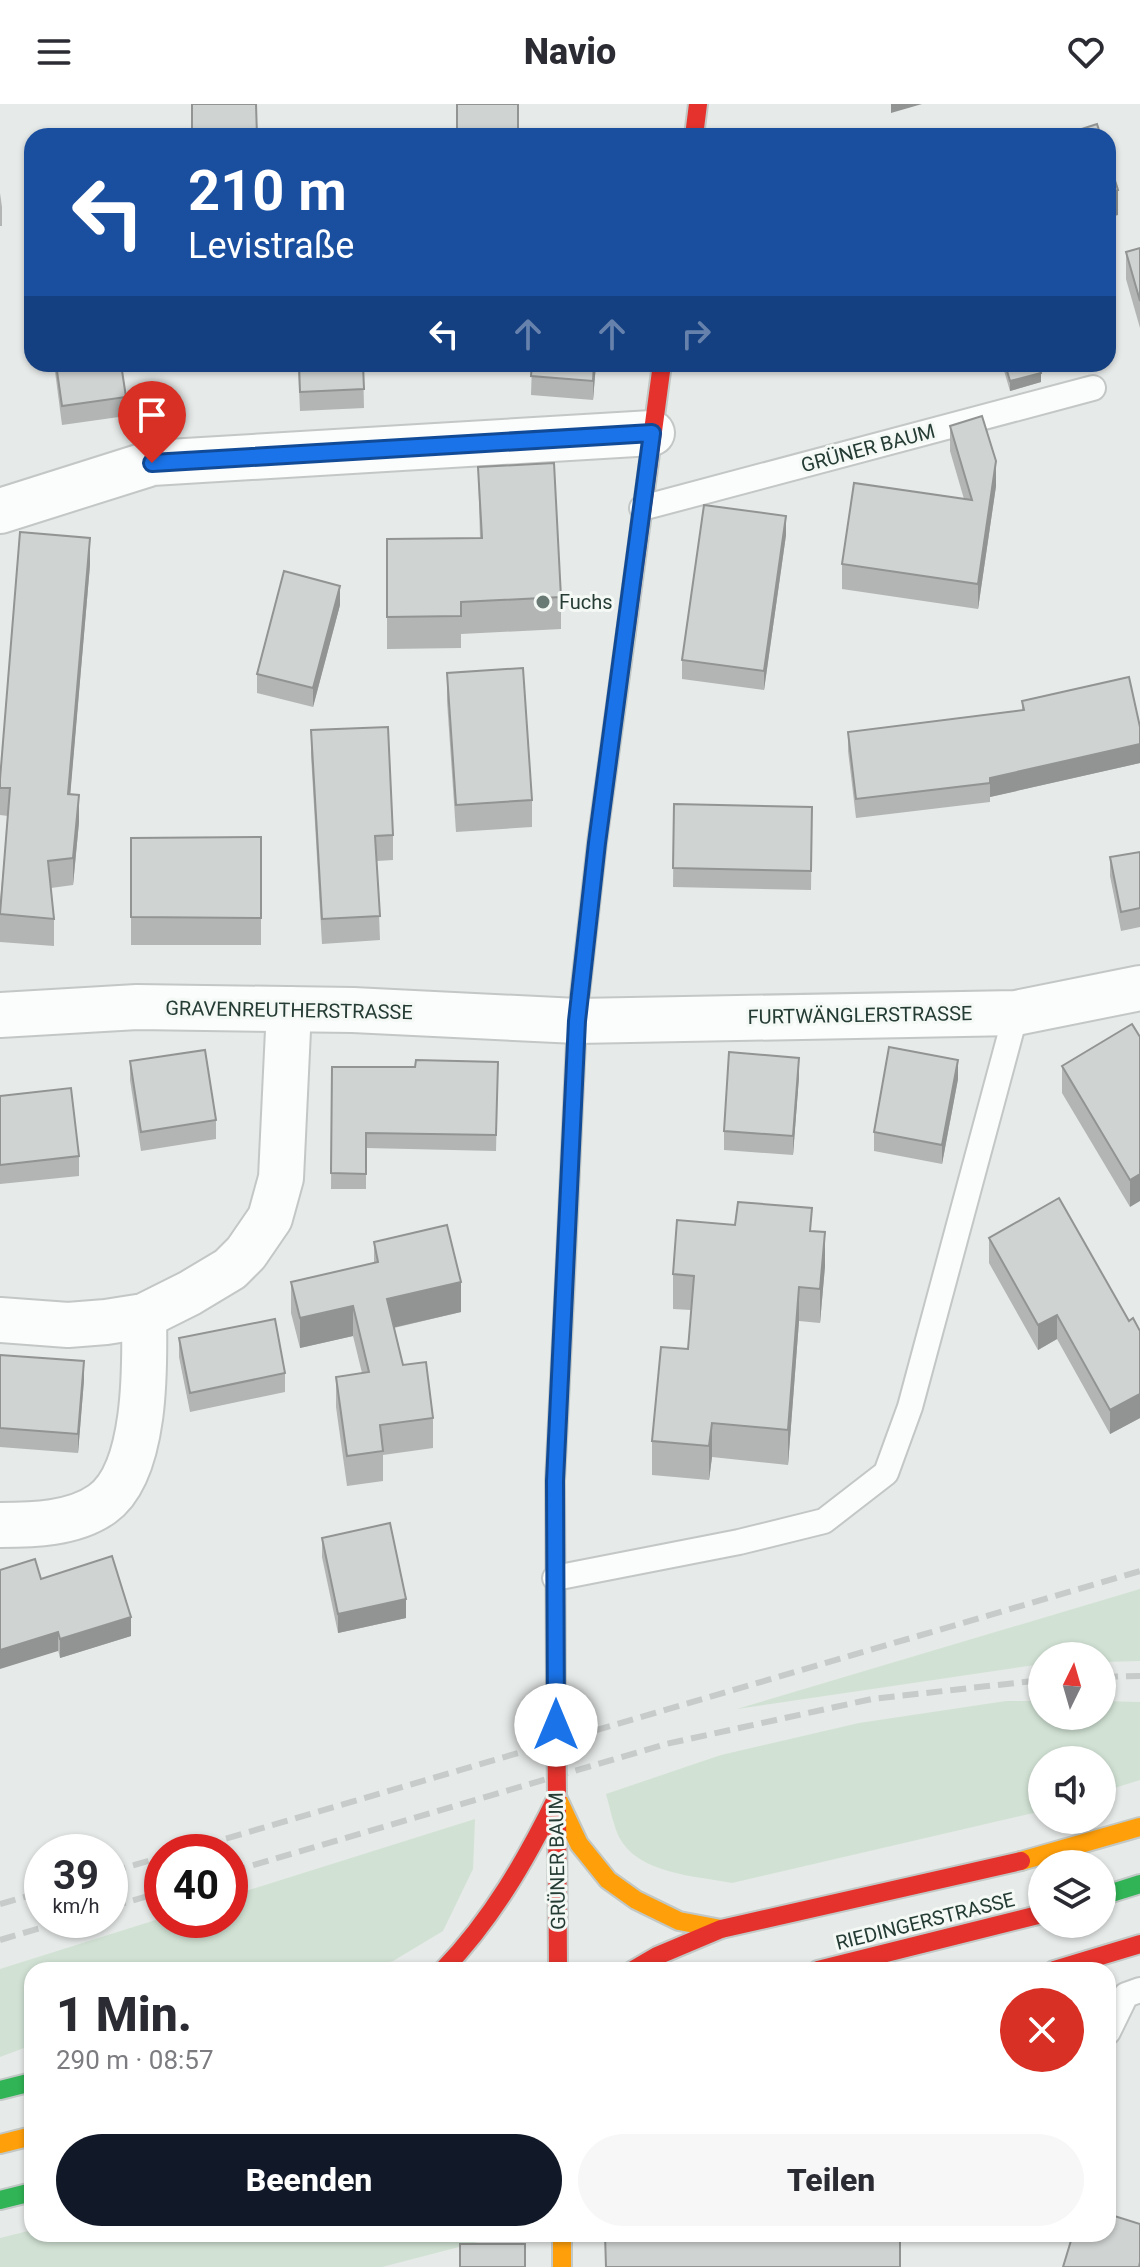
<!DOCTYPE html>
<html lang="de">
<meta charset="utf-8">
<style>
:root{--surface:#fff;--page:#f7f7f7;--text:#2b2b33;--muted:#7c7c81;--accent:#111827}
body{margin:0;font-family:Roboto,sans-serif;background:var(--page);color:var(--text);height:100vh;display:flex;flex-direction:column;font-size:30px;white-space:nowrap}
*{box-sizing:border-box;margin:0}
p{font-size:26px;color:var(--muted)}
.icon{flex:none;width:44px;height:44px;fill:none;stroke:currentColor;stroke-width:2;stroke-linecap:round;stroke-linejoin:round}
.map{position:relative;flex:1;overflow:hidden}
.details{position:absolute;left:24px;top:1858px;width:1092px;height:280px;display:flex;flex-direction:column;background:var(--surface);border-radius:24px;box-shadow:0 2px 6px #0004}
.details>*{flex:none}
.guide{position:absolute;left:24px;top:24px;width:1092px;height:244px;border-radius:24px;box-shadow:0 2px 6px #0004;background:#1a4fa0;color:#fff;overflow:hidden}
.needle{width:52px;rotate:5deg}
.tools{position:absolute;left:1028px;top:1538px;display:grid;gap:16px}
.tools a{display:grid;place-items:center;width:88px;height:88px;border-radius:50%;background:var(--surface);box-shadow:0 2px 6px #0004;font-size:40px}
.speed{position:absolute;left:24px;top:1730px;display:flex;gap:16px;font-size:40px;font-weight:700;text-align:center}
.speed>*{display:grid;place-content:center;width:104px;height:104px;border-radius:50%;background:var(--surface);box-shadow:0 2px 6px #0004;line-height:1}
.speed small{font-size:20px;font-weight:400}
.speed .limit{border:12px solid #d22;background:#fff;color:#111}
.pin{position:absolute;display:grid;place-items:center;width:68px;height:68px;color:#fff;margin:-82px -34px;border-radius:50% 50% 50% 0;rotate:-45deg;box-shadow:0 0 8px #0007}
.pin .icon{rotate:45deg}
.me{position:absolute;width:88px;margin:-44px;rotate:0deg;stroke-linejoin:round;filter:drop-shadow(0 0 6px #0008)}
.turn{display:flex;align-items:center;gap:28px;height:168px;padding:0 32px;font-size:36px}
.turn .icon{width:104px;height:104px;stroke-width:2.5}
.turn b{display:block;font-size:56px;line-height:68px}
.lanes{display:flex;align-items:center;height:76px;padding:0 32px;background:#0003;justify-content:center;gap:40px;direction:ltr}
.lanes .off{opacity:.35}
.round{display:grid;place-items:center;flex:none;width:84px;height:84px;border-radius:42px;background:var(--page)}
.overview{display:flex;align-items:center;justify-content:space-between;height:136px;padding:0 32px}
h1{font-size:48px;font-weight:800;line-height:60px}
.action{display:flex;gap:16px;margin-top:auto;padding:16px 32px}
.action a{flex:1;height:92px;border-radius:48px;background:var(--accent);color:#fff;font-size:32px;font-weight:800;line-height:92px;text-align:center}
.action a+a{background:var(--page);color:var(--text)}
header{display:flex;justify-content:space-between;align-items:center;height:104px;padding:0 32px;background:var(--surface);font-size:36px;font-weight:800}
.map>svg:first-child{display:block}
.green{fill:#d1e2d4}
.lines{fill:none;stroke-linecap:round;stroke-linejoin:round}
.lane-casing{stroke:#c3c7c5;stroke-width:28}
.street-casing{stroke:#c3c7c5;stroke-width:48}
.fast-casing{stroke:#c2c8c5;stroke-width:22}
.slow-casing{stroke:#c2c8c5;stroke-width:22}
.jam-casing{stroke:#c2c8c5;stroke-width:22}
.lane{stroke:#fbfcfc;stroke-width:24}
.street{stroke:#fbfcfc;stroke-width:44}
.fast{stroke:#30b455;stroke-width:18}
.slow{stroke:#ff9f0a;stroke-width:18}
.jam{stroke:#e5322d;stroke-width:18}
.rail{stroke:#c7cbc9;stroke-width:6;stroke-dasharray:16 8;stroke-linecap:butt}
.jam-bridge-casing{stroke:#c2c8c5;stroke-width:22;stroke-linecap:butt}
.jam-bridge{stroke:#e5322d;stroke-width:18}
.wall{fill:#b2b5b4}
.shaded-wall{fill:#919492}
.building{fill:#cfd3d1;stroke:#919492;stroke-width:2}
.route-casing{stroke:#114b97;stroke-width:20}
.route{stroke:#1a73e8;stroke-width:14}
.poi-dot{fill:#697973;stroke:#f4f9f6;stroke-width:3}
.labels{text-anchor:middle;stroke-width:6;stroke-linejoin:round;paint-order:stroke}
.street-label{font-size:20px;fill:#253c34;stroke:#f4f9f6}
.poi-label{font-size:20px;fill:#253c34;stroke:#f4f9f6;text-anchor:start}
</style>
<header><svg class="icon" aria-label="menu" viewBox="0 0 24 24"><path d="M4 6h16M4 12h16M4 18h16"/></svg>Navio<svg class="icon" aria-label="heart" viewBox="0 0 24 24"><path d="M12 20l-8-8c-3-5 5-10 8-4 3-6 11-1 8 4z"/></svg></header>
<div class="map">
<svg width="1140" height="2163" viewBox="0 0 1140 2163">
<rect width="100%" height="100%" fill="#e6eae8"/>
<g class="green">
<polygon points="1140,1485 1140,1557 1102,1558 1102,1552 1042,1552 1042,1560 737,1605"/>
<path d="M1006,1597H1042V1612H1102V1597L1140,1598V1676L1102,1688V1656H1042V1707L732,1779C696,1772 638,1770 619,1733C613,1720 610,1704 606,1690L721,1651L859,1619Z"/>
<polygon points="475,1715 473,1765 443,1827 393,1857 356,1866 32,1866 32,1941 0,1953 0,1865 162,1814 230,1816 230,1792"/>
<polygon points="32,2126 32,2130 509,2130 382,2163 0,2163 0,2134"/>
</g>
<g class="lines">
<defs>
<g id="lane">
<polyline points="642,404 1093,284"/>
<polyline points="555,1474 739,1438 824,1417 886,1369 910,1303 1016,909"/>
<polyline points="1108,1928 1126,1891 1140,1886"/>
</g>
<g id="street">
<polyline points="0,407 152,359 652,329"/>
<polyline points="0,911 137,903 353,906 577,917 1016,909 1140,884"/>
<polyline points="0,1216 68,1221 106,1218 144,1212 190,1189 230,1165 246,1149 270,1114 281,1074 289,905"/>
<path d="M0,1421C33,1421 74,1420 102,1400C147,1368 145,1262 144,1212"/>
</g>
<g id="fast">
<polyline points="556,1596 555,1377 564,1196"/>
<polyline points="1102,1792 1140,1780"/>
<polyline points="0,1986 32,1978"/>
<polyline points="0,2096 32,2088"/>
</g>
<g id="slow">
<polyline points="564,1196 577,917 597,739 626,528"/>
<polyline points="557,1693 579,1740 608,1776 636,1796 679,1817 721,1825"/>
<polyline points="1021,1757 1140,1723"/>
<polyline points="0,2040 32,2032"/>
<polyline points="562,2130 562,2163"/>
</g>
<g id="jam">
<polyline points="694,32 698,0"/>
<polyline points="626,528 662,260"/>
<polyline points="557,1704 558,1866"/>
<path d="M443,1866C492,1815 526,1756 557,1693"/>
<polyline points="633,1866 657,1852 721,1825 1021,1757"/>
<polyline points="818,1866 1042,1810"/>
<polyline points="1054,1866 1140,1840"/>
</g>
</defs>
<use href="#lane" class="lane-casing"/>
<use href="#street" class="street-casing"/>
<use href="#fast" class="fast-casing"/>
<use href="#slow" class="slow-casing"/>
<use href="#jam" class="jam-casing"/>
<use href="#lane" class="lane"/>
<use href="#street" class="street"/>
<use href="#fast" class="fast"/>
<use href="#slow" class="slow"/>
<use href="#jam" class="jam"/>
<g class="rail">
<polyline points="1102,1573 1140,1572"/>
<polyline points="180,1748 1140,1467"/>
<polyline points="110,1768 162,1753"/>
<polyline points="230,1768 666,1640 872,1595 1042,1576"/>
<polyline points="0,1800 42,1788"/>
<polyline points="110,1803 162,1788"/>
<polyline points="0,1836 68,1816"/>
</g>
<defs>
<polyline id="jam-bridge" points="556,1596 557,1693"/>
</defs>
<use href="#jam-bridge" class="jam-bridge-casing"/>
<use href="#jam-bridge" class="jam-bridge"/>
</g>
<g class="wall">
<polygon points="0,89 2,103 2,122 0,122"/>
<polygon points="1140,144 1140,224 1126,175 1126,148"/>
<polygon points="54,260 121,260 126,293 126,312 62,321"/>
<polygon points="298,260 363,260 364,304 300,307"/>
<polygon points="532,260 596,260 593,296 531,291"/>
<polygon points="1002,260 1039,260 1041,278 1010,287"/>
<polygon points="950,322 996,382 978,505 842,485 842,460 964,395 950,347"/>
<polygon points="478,363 561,493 561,525 461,530 461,544 387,545 387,435 480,434"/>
<polygon points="786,431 764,586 682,575 682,556"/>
<polygon points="90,461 70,690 79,718 73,781 51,784 54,815 54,842 0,838 0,798 8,712 0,711 0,675"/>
<polygon points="340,501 313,603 257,589 257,570"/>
<polygon points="447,569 532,696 532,723 456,728 447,597"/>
<polygon points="1022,597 1140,623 1140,659 990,693 990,698 856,714 848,647 848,628 1022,607"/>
<polygon points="311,626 393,731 393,756 377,757 380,836 322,840 311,651"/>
<polygon points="674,700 812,703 811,786 673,783"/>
<polygon points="261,733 261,841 131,841 131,734"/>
<polygon points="1140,748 1140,823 1121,827 1110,772 1110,753"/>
<polygon points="1140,933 1130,1103 1062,989 1062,962"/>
<polygon points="130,957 216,1016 216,1035 141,1047 130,976"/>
<polygon points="498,958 496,1047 366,1044 366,1085 331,1085 332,963 415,963"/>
<polygon points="799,973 793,1051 724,1046 724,1027"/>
<polygon points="958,975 942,1060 874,1047 874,1028"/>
<polygon points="0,992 79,1052 79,1072 0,1080"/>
<polygon points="812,1127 825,1162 820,1219 799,1217 788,1361 712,1353 709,1376 652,1371 652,1337 688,1245 691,1206 673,1205 673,1170"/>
<polygon points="989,1134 1129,1217 1140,1227 1140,1314 1110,1330 1057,1235 1038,1246 989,1159"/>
<polygon points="374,1138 461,1208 394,1224 403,1261 433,1314 433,1344 383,1351 383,1377 347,1382 336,1303 336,1273 362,1269 353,1232 300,1244 291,1209 291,1178 374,1159"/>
<polygon points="179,1234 285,1269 285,1288 190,1308 179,1253"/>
<polygon points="0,1251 84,1276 78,1349 0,1343"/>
<polygon points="322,1434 406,1514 338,1529 322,1453"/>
<polygon points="41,1475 131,1532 60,1554"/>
</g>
<g class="shaded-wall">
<polygon points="891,0 922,0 891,9"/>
<polygon points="1118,86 1118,111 1108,114 1108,89"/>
<polygon points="594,260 596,260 593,296 593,277"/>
<polygon points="1041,269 1041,278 1010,287 1010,277"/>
<polygon points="996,357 996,382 978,505 978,480"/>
<polygon points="786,412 786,431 764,586 764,567"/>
<polygon points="90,434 90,461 68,717 68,690"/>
<polygon points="340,482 340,501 313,603 313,584"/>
<polygon points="1140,640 1140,659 990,693 990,674"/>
<polygon points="79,691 79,718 73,781 73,754"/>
<polygon points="799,954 799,973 793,1051 793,1032"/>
<polygon points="958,956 958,975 942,1060 942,1041"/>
<polygon points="1140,1070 1140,1097 1130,1103 1130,1076"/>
<polygon points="825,1128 825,1162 820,1219 820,1185"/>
<polygon points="461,1178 461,1208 387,1225 387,1195"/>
<polygon points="799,1183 799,1217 788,1361 788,1326"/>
<polygon points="353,1202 353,1232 300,1244 300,1214"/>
<polygon points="1057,1211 1057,1235 1038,1246 1038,1221"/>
<polygon points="84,1257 84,1276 78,1349 78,1330"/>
<polygon points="1140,1290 1140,1314 1110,1330 1110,1306"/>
<polygon points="712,1319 712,1353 709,1376 709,1342"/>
<polygon points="406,1495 406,1514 338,1529 338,1510"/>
<polygon points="131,1513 131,1532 60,1554 60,1535"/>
<polygon points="58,1528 58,1547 0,1565 0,1546"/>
</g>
<g class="building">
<polygon points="192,0 256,0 257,32 192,32"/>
<rect x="457" y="0" width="61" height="32"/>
<polygon points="1097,20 1101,32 1060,32"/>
<polygon points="1108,54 1118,86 1108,89"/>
<polygon points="1140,144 1140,197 1126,148"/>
<polygon points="56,260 121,260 126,293 62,302"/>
<polygon points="299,260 363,260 364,285 300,288"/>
<polygon points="532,260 594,260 593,277 531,272"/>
<polygon points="1005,260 1039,260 1041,269 1010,277"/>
<polygon points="982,312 996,357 978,480 842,460 854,379 972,396 950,322"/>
<polygon points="554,359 561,493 461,498 461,512 387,513 387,435 482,434 478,363"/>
<polygon points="704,401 786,412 764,567 682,556"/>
<polygon points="20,428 90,434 68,690 79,691 73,754 48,757 54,815 0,810 10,684 0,684 0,675"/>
<polygon points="284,467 340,482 313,584 257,570"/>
<polygon points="523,564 532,696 456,701 447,569"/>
<polygon points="1129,573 1140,623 1140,640 990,674 990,679 856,695 848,628 1024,606 1022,597"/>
<polygon points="388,623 393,731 375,732 380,812 322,815 311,626"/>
<polygon points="674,700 812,703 811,767 673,764"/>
<polygon points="261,733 261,814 131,813 131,734"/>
<polygon points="1140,748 1140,804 1121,808 1110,753"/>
<polygon points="1132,920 1140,933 1140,1070 1130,1076 1062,962"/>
<polygon points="889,943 958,956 942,1041 874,1028"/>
<polygon points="205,946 216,1016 141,1028 130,957"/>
<polygon points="729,948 799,954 793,1032 724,1027"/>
<polygon points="416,956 498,958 496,1031 366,1029 366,1070 331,1069 332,963 415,963"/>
<polygon points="71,984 79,1052 0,1061 0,992"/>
<polygon points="1059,1094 1129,1217 1133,1214 1140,1227 1140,1290 1110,1306 1057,1211 1038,1221 989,1134"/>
<polygon points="738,1098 812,1104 810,1127 825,1128 820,1185 799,1183 788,1326 712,1319 709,1342 652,1337 661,1243 688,1245 694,1172 673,1170 677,1116 735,1121"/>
<polygon points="447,1121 461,1178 387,1195 403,1261 426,1258 433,1314 380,1321 383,1347 347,1352 336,1273 369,1268 353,1202 300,1214 291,1178 378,1158 374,1138"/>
<polygon points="275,1215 285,1269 190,1289 179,1234"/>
<polygon points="0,1251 84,1257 78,1330 0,1324"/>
<polygon points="390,1419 406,1495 338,1510 322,1434"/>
<polygon points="112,1452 131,1513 60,1535 58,1528 0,1546 0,1466 35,1455 41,1475"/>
<polygon points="1108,2110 1140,2120 1140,2158 1139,2163 1063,2163 1073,2130 1108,2130"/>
<polygon points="605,2130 900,2130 900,2163 606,2163"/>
<rect x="460" y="2140" width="65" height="23"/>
</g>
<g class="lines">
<defs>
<polyline id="route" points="152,359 652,329 597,739 577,917 555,1377 556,1621"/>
</defs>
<use href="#route" class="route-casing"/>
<use href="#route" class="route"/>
</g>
<circle class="poi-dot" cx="543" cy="498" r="8"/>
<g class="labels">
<g class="street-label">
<text transform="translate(868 344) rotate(-15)" y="7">GRÜNER BAUM</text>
<text transform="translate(289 906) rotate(1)" y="7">GRAVENREUTHERSTRASSE</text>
<text transform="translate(860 911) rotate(-1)" y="7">FURTWÄNGLERSTRASSE</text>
<text transform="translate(557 1757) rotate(-91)" y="7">GRÜNER BAUM</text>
<text transform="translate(925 1817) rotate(-14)" y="7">RIEDINGERSTRASSE</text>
</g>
<g class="poi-label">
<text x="559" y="505">Fuchs</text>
</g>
</g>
</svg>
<div class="tools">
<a><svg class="needle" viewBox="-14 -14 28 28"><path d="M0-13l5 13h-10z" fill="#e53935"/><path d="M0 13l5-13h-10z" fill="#7c7c81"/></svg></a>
<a><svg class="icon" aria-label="sound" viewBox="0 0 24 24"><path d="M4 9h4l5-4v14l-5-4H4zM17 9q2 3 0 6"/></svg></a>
<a><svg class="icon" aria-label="layers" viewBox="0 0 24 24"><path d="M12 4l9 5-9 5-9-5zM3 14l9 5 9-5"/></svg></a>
</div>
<div class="speed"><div>39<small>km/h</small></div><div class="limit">40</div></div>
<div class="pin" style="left:152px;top:359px;background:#d93025"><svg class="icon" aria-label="arrive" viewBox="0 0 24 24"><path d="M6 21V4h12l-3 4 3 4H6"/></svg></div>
<svg class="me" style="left:556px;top:1621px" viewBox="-20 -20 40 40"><circle r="19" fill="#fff"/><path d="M0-13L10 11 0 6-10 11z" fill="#1a73e8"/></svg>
<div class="guide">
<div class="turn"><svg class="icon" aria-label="left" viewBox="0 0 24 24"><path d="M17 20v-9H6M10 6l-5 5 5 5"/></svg><div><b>210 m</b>Levistraße</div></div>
<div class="lanes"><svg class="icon" aria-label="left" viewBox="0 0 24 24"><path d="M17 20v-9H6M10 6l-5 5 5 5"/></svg><svg class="icon off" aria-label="ahead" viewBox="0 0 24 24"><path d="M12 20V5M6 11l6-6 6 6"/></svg><svg class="icon off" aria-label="ahead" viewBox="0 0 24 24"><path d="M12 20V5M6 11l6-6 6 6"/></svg><svg class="icon off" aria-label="right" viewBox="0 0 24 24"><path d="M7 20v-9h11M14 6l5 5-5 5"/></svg></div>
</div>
<section class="details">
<div class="overview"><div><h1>1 Min.</h1><p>290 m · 08:57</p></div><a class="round" style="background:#d93025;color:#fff"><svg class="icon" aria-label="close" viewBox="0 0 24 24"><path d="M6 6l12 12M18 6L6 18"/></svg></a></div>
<div class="action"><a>Beenden</a><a>Teilen</a></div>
</section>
</div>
